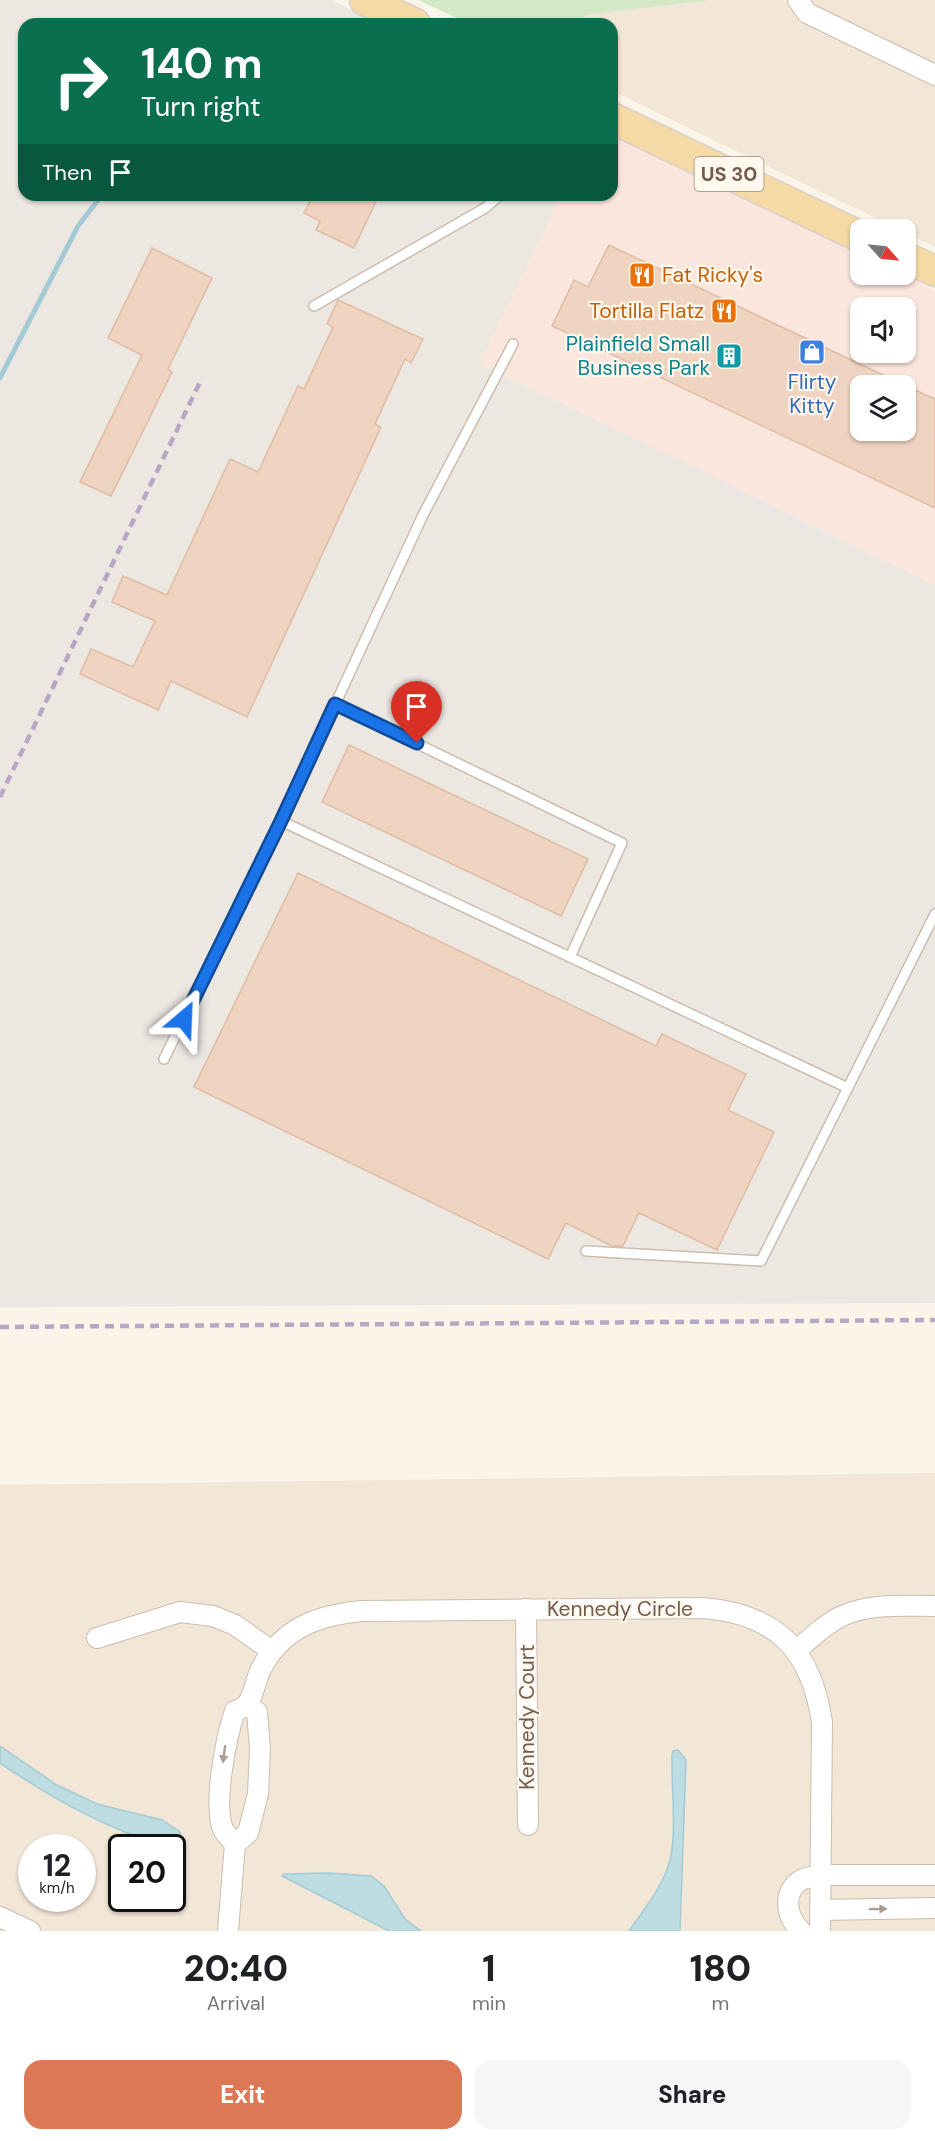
<!DOCTYPE html>
<style>
:root{--surface:#fff;--page:#f6f6f6;--text:#202124;--muted:#757577;--accent:#dc7856}
body{margin:0;font-family:"DM Sans",sans-serif;background:var(--page);color:var(--text);height:100vh;display:flex;flex-direction:column;font-size:22px;white-space:nowrap}
*{box-sizing:border-box;margin:0}
p{font-size:20px;color:var(--muted)}
.icon{flex:none;width:33px;height:33px;fill:none;stroke:currentColor;stroke-width:2;stroke-linecap:round;stroke-linejoin:round}
.map{position:relative;height:1931px;overflow:hidden}
.panel{display:flex;flex-direction:column;background:var(--surface);flex:1}
.panel>*{flex:none}
.hud{position:absolute;left:18px;top:18px;width:600px;height:183px;border-radius:18px;box-shadow:0 2px 4px #0004;background:#0b6e4f;color:#fff;overflow:hidden}
.needle{width:39px;rotate:117deg}
.tools{position:absolute;left:850px;top:219px;display:grid;gap:12px}
.tools a{display:grid;place-items:center;width:66px;height:66px;border-radius:12px;background:var(--surface);box-shadow:0 2px 4px #0004;font-size:30px}
.speed{position:absolute;left:18px;top:1834px;display:flex;gap:12px;font-size:30px;font-weight:700;text-align:center}
.speed>*{display:grid;place-content:center;width:78px;height:78px;border-radius:50%;background:var(--surface);box-shadow:0 2px 4px #0004;line-height:1}
.speed small{font-size:15px;font-weight:400}
.speed .limit{border:3px solid #111;border-radius:9px;background:#fff;color:#111}
.pin{position:absolute;display:grid;place-items:center;width:51px;height:51px;color:#fff;margin:-62px -26px;border-radius:50% 50% 50% 0;rotate:-45deg;box-shadow:0 0 6px #0007}
.pin .icon{rotate:45deg}
.me{position:absolute;width:66px;margin:-33px;rotate:26deg;stroke-linejoin:round;filter:drop-shadow(0 0 4px #0008)}
.turn{display:flex;align-items:center;gap:21px;height:126px;padding:0 24px;font-size:27px}
.turn .icon{width:78px;height:78px;stroke-width:2.5}
.turn b{display:block;font-size:42px;line-height:51px}
.then{display:flex;align-items:center;height:57px;padding:0 24px;background:#0003;gap:12px;font-size:22px}
.eta{display:flex;justify-content:space-evenly;align-items:center;height:102px;text-align:center}
.eta b{font-size:36px;font-weight:800;line-height:42px}
.primary-button{display:flex;gap:12px;margin-top:auto;padding:12px 24px}
.primary-button a{flex:1;height:69px;border-radius:18px;background:var(--accent);color:#fff;font-size:24px;font-weight:800;line-height:69px;text-align:center}
.primary-button a+a{background:var(--page);color:var(--text)}
.map>svg:first-child{display:block}
.residential{fill:#f2e6d7;fill-rule:evenodd}
.commercial{fill:#fae6dd;fill-rule:evenodd}
.industrial{fill:#ece7e1}
.green{fill:#d3e8c7}
.water{fill:#bddde3;stroke:#a4cbd5;stroke-width:1.5}
.lines{fill:none;stroke-linecap:round;stroke-linejoin:round}
.stream{stroke:#a4cbd5;stroke-width:5}
.building{fill:#efd5c1;stroke:#e0bca3;stroke-width:1.5}
.service-casing{stroke:#ccbdaf;stroke-width:12}
.minor-casing{stroke:#ccbdaf;stroke-width:22}
.primary-casing{stroke:#d8d1cd;stroke-width:33}
.service{stroke:#fff;stroke-width:9}
.minor{stroke:#fff;stroke-width:20}
.primary{stroke:#f5daa5;stroke-width:30}
.rail{stroke:#b8a7c4;stroke-width:4.5;stroke-dasharray:9 6;stroke-linecap:butt}
.oneway{fill:#ab9d95}
.route-casing{stroke:#114b97;stroke-width:15}
.route{stroke:#1a73e8;stroke-width:10}
.labels{text-anchor:middle;stroke-width:4.5;stroke-linejoin:round;paint-order:stroke}
.shield{fill:#fef8ee;stroke:#9d8b7e;stroke-width:1.5}
.shield-label{font-size:20px;font-weight:bold;fill:#735c4e}
.food-label{font-size:21px;fill:#c56008;stroke:#fef8ee;text-anchor:start}
.culture-label{font-size:21px;fill:#0d838f;stroke:#fef8ee;text-anchor:end}
.shop-label{font-size:21px;fill:#366cbe;stroke:#fef8ee}
.street-label{font-size:21px;fill:#735c4e;stroke:#fef8ee}
</style>
<div class="map">
<svg width="935" height="1931" viewBox="0 0 935 1931">
<rect width="100%" height="100%" fill="#fbf4e8"/>
<g class="residential">
<polygon points="592,0 935,0 935,247 906,233 906,230 898,229 612,91 612,24 580,24"/>
<path d="M935,1473V1931H0V1485ZM32,1848H82V1899H32ZM122,1848H172V1899H122Z"/>
</g>
<path class="commercial" d="M612,135L714,180L861,251V274L904,275L935,291V585L480,363L561,195H612ZM861,308H906V352H861ZM861,386H906V430H861Z"/>
<polygon class="industrial" points="0,0 331,0 382,24 24,24 24,195 561,195 480,363 935,585 935,1303 0,1307"/>
<polygon class="green" points="418,0 710,0 585,15 580,24 470,24"/>
<g class="water">
<path d="M0,1746L57,1785L97,1804L162,1820L180,1832V1847C157,1848 148,1841 127,1833C80,1814 42,1792 0,1763Z"/>
<path d="M678,1750L686,1760L680,1931H629C643,1911 660,1890 668,1867C678,1841 671,1786 672,1755L673,1751Z"/>
<polygon points="328,1873 371,1876 384,1886 405,1919 421,1931 389,1931 282,1876 284,1874"/>
</g>
<g class="lines">
<polyline class="stream" points="0,378 78,226 102,195"/>
</g>
<g class="building">
<polygon points="313,195 379,195 354,248 316,230 320,221 304,213"/>
<polygon points="609,245 906,386 861,386 861,430 906,430 906,386 935,399 935,508 552,326 574,280 588,287"/>
<polygon points="152,248 212,278 168,369 172,372 111,496 80,482 142,355 108,338"/>
<polygon points="338,300 423,339 411,363 405,359 375,424 381,427 247,717 171,681 158,710 80,674 91,649 133,667 155,621 112,602 123,576 167,595 230,459 258,472 298,386 304,389 333,327 327,324"/>
<polygon points="349,745 588,859 561,916 322,802"/>
<polygon points="298,873 656,1046 662,1034 746,1074 728,1110 774,1132 717,1250 639,1213 623,1246 612,1246 566,1223 548,1259 194,1087"/>
</g>
<g class="lines">
<defs>
<g id="service">
<polyline points="314,306 485,208 500,195"/>
<polyline points="335,704 622,843 570,957"/>
<polyline points="281,821 848,1088"/>
<polyline points="164,1059 281,821 423,515 513,344"/>
<polyline points="586,1251 761,1261 935,914"/>
</g>
<g id="minor">
<polyline points="798,0 807,13 935,75"/>
<polyline points="526,1609 528,1825"/>
<polyline points="97,1638 180,1612 213,1616 235,1625 272,1651"/>
<path d="M797,1650C811,1638 825,1624 842,1616C870,1603 905,1606 935,1606"/>
<path d="M235,1844C231,1839 225,1834 223,1829C213,1804 226,1737 235,1711C238,1710 245,1707 247,1704C253,1698 256,1678 261,1669C282,1628 318,1615 362,1611L703,1608C777,1614 811,1650 822,1722L820,1931"/>
<polyline points="821,1910 935,1908"/>
<polyline points="0,1917 30,1931"/>
<polyline points="228,1931 235,1844 248,1833 258,1794 260,1749 257,1712 247,1704"/>
<path d="M801,1931C786,1917 781,1891 803,1879C808,1877 816,1877 821,1875H935"/>
</g>
<g id="primary">
<polyline points="365,0 415,24"/>
<polyline points="612,118 861,237"/>
<polyline points="906,258 935,271"/>
</g>
</defs>
<use href="#service" class="service-casing"/>
<use href="#minor" class="minor-casing"/>
<use href="#primary" class="primary-casing"/>
<use href="#service" class="service"/>
<use href="#minor" class="minor"/>
<use href="#primary" class="primary"/>
<g class="rail">
<polyline points="0,797 202,378"/>
<polyline points="0,1327 935,1320"/>
</g>
</g>
<defs><path id="oneway-solid" d="M-6-.8H1V-3.2L6.5 0L1 3.2V.8H-6Z" transform="scale(1.5)"/></defs>
<g class="oneway">
<use href="#oneway-solid" transform="translate(224 1754) rotate(98)"/>
<use href="#oneway-solid" transform="translate(878 1909) rotate(-1)"/>
</g>
<g class="lines">
<defs>
<polyline id="route" points="184,1019 281,821 335,704 417,743"/>
</defs>
<use href="#route" class="route-casing"/>
<use href="#route" class="route"/>
</g>
<defs>
<symbol id="restaurant-square" viewBox="-11 -11 22 22"><rect x="-9" y="-9" width="18" height="18" rx="4" fill="#e8710a" stroke="#fef8ee"/><path d="M-5-6h1v4h1v-4h1v4h1v-4h1v5L-1.5 .5V6h-2V.5L-5-1ZM5-6V6H3V1.5H1.5Q1.5-4 5-6Z" fill="#fff"/></symbol>
<symbol id="shop-square" viewBox="-11 -11 22 22"><rect x="-9" y="-9" width="18" height="18" rx="4" fill="#3f7fe0" stroke="#fef8ee"/><path d="M-5-2.5h2.3a2.7 3.5 0 0 1 5.4 0H5L5.5 6h-11ZM-1.5-2.5h3a1.5 2.3 0 0 0-3 0Z" fill="#fff"/></symbol>
<symbol id="building-square" viewBox="-11 -11 22 22"><rect x="-9" y="-9" width="18" height="18" rx="4" fill="#0f9aa8" stroke="#fef8ee"/><path d="M-4-6H4V6H1V3H-1V6H-4ZM-2.5-4.3h1.7v1.8h-1.7ZM.8-4.3h1.7v1.8H.8ZM-2.5-1h1.7V.8h-1.7ZM.8-1h1.7V.8H.8Z" fill="#fff"/></symbol>
</defs>
<g fill-rule="evenodd">
<use href="#restaurant-square" x="627" y="260" width="30" height="30"/>
<use href="#restaurant-square" x="709" y="296" width="30" height="30"/>
<use href="#shop-square" x="797" y="337" width="30" height="30"/>
<use href="#building-square" x="714" y="341" width="30" height="30"/>
</g>
<g class="labels">
<rect class="shield" x="694.5" y="157" width="69" height="34" rx="4.5"/>
<g class="shield-label">
<text x="729" y="181">US 30</text>
</g>
<g class="food-label">
<text x="662" y="282">Fat Ricky's</text>
<text x="704" y="318" text-anchor="end">Tortilla Flatz</text>
</g>
<g class="culture-label">
<text x="710" y="351">Plainfield Small<tspan x="710" dy="24">Business Park</tspan></text>
</g>
<g class="shop-label">
<text x="812" y="389">Flirty<tspan x="812" dy="24">Kitty</tspan></text>
</g>
<g class="street-label">
<text x="620" y="1616">Kennedy Circle</text>
<text transform="translate(527 1717) rotate(-90)" y="7">Kennedy Court</text>
</g>
</g>
</svg>
<div class="tools">
<a><svg class="needle" viewBox="-14 -14 28 28"><path d="M0-13l5 13h-10z" fill="#e53935"/><path d="M0 13l5-13h-10z" fill="#757577"/></svg></a>
<a><svg class="icon" aria-label="sound" viewBox="0 0 24 24"><path d="M4 9h4l5-4v14l-5-4H4zM17 9q2 3 0 6"/></svg></a>
<a><svg class="icon" aria-label="layers" viewBox="0 0 24 24"><path d="M12 4l9 5-9 5-9-5zM3 14l9 5 9-5"/></svg></a>
</div>
<div class="speed"><div>12<small>km/h</small></div><div class="limit">20</div></div>
<div class="pin" style="left:417px;top:743px;background:#d93025"><svg class="icon" aria-label="arrive" viewBox="0 0 24 24"><path d="M6 21V4h12l-3 4 3 4H6"/></svg></div>
<svg class="me" style="left:184px;top:1019px" viewBox="-20 -20 40 40"><path d="M0-17L14 15 0 8-14 15z" fill="#1a73e8" stroke="#fff" stroke-width="4"/></svg>
<div class="hud">
<div class="turn"><svg class="icon" aria-label="right" viewBox="0 0 24 24"><path d="M7 20v-9h11M14 6l5 5-5 5"/></svg><div><b>140 m</b>Turn right</div></div>
<div class="then">Then<svg class="icon" aria-label="arrive" viewBox="0 0 24 24"><path d="M6 21V4h12l-3 4 3 4H6"/></svg></div>
</div>
</div>
<section class="panel">
<div class="eta">
<div><b>20:40</b><p>Arrival</p></div>
<div><b>1</b><p>min</p></div>
<div><b>180</b><p>m</p></div>
</div>
<div class="primary-button"><a>Exit</a><a>Share</a></div>
</section>
